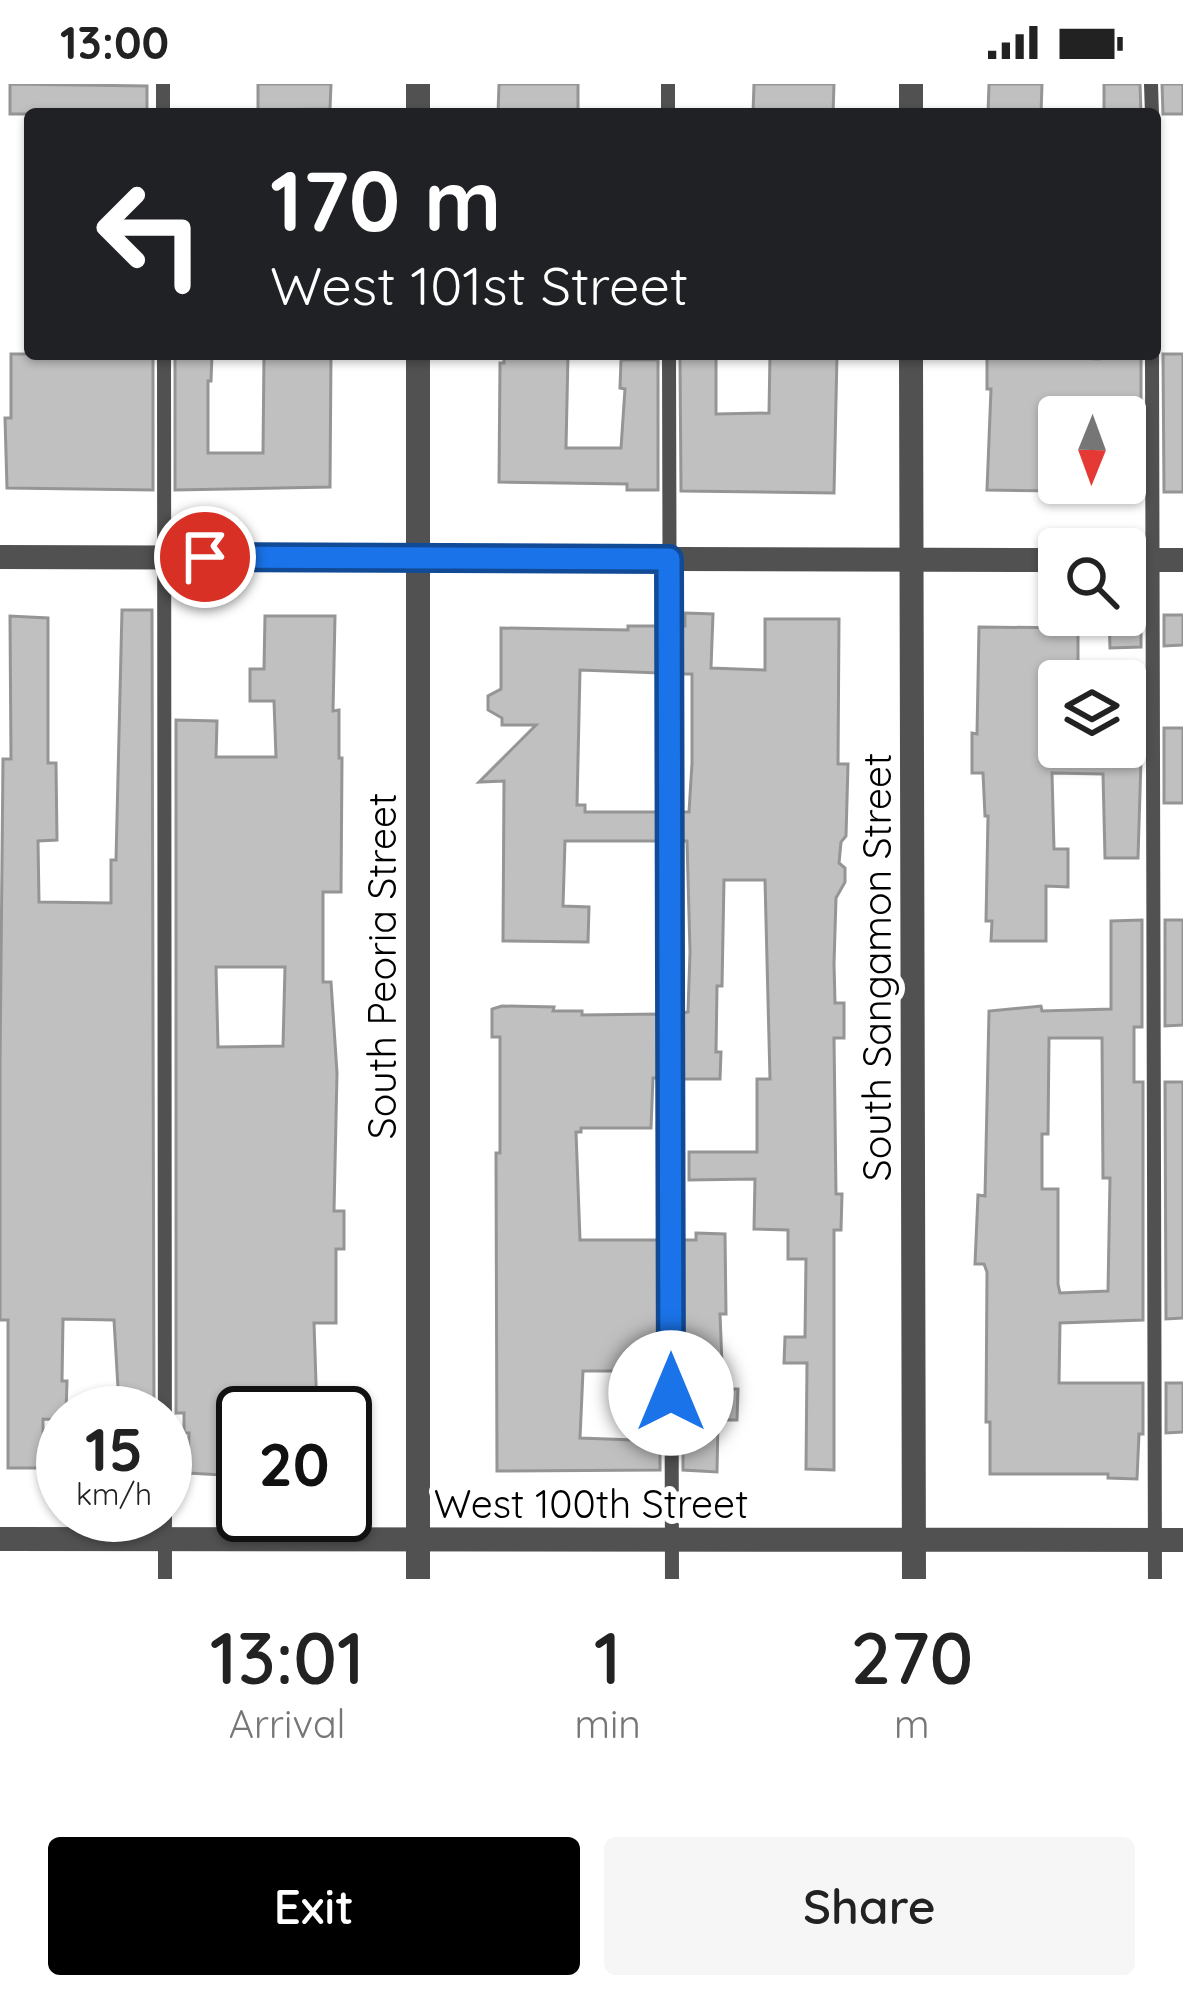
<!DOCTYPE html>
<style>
:root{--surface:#fff;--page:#f6f6f6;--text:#222;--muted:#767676;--accent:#000}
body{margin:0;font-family:Quicksand,sans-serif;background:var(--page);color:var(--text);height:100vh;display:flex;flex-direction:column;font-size:45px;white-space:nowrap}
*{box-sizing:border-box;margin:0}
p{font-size:39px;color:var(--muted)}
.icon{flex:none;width:66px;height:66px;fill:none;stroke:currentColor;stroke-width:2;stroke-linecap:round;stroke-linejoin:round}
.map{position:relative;height:1495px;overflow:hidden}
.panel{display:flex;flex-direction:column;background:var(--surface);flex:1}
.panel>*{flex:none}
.guide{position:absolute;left:24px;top:24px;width:1137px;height:252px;border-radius:12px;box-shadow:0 3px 9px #0004;background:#202124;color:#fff;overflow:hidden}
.needle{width:78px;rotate:181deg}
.controls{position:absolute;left:1038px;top:312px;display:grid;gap:24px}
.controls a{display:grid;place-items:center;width:108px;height:108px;border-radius:12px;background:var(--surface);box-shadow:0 3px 9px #0004;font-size:60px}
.speed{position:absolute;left:36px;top:1302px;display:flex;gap:24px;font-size:60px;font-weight:700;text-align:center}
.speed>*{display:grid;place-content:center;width:156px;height:156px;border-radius:50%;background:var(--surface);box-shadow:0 3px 9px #0004;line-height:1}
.speed small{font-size:30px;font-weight:400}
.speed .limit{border:6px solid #111;border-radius:18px;background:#fff;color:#111}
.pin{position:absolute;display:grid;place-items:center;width:102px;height:102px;color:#fff;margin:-51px;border:6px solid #fff;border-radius:50%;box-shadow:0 3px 12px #0007}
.me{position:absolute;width:132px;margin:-66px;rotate:0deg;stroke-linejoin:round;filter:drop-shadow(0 0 9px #0008)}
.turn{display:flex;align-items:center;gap:42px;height:252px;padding:0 48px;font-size:54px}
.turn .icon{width:156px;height:156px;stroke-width:2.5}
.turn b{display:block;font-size:84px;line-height:102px}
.eta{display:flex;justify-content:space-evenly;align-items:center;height:204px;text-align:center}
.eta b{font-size:72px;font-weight:600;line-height:84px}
.action{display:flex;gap:24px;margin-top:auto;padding:24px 48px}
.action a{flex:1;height:138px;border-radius:12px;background:var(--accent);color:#fff;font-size:48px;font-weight:600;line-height:138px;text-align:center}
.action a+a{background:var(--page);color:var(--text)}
.status{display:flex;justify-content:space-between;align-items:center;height:84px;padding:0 60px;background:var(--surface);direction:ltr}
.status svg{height:33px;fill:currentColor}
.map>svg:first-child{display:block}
.building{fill:#c0c0c0;stroke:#959595;stroke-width:3;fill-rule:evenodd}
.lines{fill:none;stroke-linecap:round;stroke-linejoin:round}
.lane{stroke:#515151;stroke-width:14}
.street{stroke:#515151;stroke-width:24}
.route-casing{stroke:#114b97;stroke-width:30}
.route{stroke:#1a73e8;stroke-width:21}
.labels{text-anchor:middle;stroke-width:12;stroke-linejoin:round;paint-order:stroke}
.street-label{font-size:39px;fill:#000;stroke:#fff}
</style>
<div class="status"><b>13:00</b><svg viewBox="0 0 49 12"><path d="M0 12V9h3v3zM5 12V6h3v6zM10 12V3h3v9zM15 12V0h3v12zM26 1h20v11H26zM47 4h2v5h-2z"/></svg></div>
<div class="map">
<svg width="1183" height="1495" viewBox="0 0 1183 1495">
<rect width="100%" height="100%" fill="#fff"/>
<g class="building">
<polygon points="10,0 147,2 147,30 10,30"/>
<polygon points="258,0 331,0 330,25 258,26"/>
<polygon points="499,0 578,0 578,30 498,30"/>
<polygon points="754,0 834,0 833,30 753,30"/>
<polygon points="989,0 1042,0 1041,30 988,30"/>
<polygon points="1104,0 1140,0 1141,30 1104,30"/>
<polygon points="1162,0 1183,0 1183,30 1163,30"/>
<polygon points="11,270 153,270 153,406 7,404 5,334 11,334"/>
<polygon points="175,270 212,270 211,297 208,297 208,369 263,369 264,270 331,270 330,403 175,406"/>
<polygon points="504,270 568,270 566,364 621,364 625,305 620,304 621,276 658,276 658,406 627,406 627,400 499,398 500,279 504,279"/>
<polygon points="684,270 716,270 716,330 769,329 770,270 837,270 834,409 681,407 680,276"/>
<polygon points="987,270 1099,275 1099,270 1141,270 1141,408 1125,408 1125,333 1059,333 1059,407 987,406 991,305 987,305"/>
<polygon points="1163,270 1183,270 1183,408 1164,408"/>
<polygon points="122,526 152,526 154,1329 115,1329 118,1304 114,1236 63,1235 62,1297 67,1297 66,1329 63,1336 43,1335 43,1384 8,1384 8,1236 0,1236 0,981 3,675 11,675 10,532 48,534 48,679 56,679 57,756 38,757 39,818 111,819 111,776 116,776"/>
<polygon points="685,529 713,530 711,584 765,586 765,535 839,535 838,680 848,680 846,752 841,758 839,779 845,784 845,798 836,814 834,880 835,919 844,919 844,954 834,954 836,1110 842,1110 841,1146 834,1146 834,1386 806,1385 807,1279 784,1279 785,1253 805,1253 806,1175 788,1175 788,1146 754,1145 755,1095 689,1096 689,1068 757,1068 757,995 770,995 765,796 724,796 722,902 717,902 716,968 721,968 720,995 682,995 682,929 688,928 690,868 687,757 681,757 681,728 689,728 692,679 692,590 681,590 681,542 685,542"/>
<polygon points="1109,531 1141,531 1141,563 1110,564"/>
<polygon points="1164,531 1183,531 1183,561 1164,562"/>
<path d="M265,532H335L333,627L339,626V674H342L341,808H323V898H331L337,989L334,1127H344V1165H336V1239H314L317,1329H232L231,1346L223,1347L222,1391L188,1389L189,1349H184V1329H176V636L217,637L216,673H276L274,617H250V585H264ZM216,883H285L283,962L218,963Z"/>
<polygon points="628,542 658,542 659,589 580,586 577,721 585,721 585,728 659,728 659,757 565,757 563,822 589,823 588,858 503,857 504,697 479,698 536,641 502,641 502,634 488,626 488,612 501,605 501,544 628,546"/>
<polygon points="979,543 1078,544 1078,587 1072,587 1072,597 1059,597 1059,663 1125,663 1125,642 1142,643 1138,774 1105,774 1103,690 1052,689 1054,765 1068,765 1068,803 1046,802 1046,857 991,857 992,837 986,837 988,732 985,732 983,689 972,689 972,649 977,650"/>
<rect x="1164" y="644" width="19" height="75"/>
<path d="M1142,836V943H1134V998H1143V1236L1060,1239L1059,1299H1143V1350H1139L1137,1395L1108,1394V1390H990V1338H986L987,1188L984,1180H975L978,1111L985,1112L989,927L1041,922L1042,927L1111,925V837ZM1049,954H1102L1103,1094H1110L1108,1207L1060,1209L1058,1200V1105H1042V1050H1048Z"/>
<polygon points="1165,836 1183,836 1183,941 1165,942"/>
<polygon points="502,922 554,923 553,927 582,927 582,931 659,930 660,994 653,994 651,1044 581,1044 581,1048 576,1048 580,1156 660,1156 660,1287 583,1287 580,1354 660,1357 660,1386 497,1387 496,1069 500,1069 500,953 492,953 492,925"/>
<polygon points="1165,998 1183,998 1183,1234 1166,1235"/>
<polygon points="696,1149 725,1150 726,1230 720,1230 723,1305 738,1305 737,1336 718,1336 717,1388 683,1386 683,1358 692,1358 694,1289 683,1287 682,1156 696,1156"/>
<polygon points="1166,1299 1183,1299 1183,1348 1166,1349"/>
</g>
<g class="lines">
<g class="lane">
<polyline points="163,0 163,30"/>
<polyline points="668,0 668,30"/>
<polyline points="1151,0 1152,30"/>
<polyline points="164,270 165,1495"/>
<polyline points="669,270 672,1495"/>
<polyline points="1152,270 1155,1495"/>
</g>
<g class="street">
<polyline points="911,0 911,30"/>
<polyline points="418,30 418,0"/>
<polyline points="911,270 914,1495"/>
<polyline points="0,473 1059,476"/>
<polyline points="1125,476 1183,476"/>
<polyline points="0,1455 1183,1456"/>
<polyline points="418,1495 418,270"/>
</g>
</g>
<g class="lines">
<defs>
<polyline id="route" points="205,473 669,475 671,1309"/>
</defs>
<use href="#route" class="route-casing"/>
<use href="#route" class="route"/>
</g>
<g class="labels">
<g class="street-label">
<text transform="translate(382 882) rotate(-90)" y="14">South Peoria Street</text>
<text transform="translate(877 883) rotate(-90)" y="14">South Sangamon Street</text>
<text x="591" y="1434">West 100th Street</text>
</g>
</g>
</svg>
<div class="controls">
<a><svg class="needle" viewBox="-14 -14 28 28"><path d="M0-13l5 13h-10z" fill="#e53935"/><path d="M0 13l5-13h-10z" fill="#767676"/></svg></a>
<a><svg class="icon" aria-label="search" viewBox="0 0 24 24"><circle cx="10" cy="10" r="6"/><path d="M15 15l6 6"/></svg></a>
<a><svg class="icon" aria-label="layers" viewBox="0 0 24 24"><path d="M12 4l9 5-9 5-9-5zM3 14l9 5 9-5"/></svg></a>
</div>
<div class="speed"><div>15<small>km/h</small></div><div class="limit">20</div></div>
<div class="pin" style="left:205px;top:473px;background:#d93025"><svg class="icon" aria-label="arrive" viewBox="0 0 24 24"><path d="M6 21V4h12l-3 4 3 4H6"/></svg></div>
<svg class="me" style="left:671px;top:1309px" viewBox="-20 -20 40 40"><circle r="19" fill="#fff"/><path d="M0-13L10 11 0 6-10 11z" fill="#1a73e8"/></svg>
<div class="guide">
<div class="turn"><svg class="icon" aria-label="left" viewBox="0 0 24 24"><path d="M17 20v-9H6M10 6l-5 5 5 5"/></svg><div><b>170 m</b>West 101st Street</div></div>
</div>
</div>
<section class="panel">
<div class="eta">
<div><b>13:01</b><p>Arrival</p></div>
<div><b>1</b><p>min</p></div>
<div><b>270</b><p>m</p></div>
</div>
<div class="action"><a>Exit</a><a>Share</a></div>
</section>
